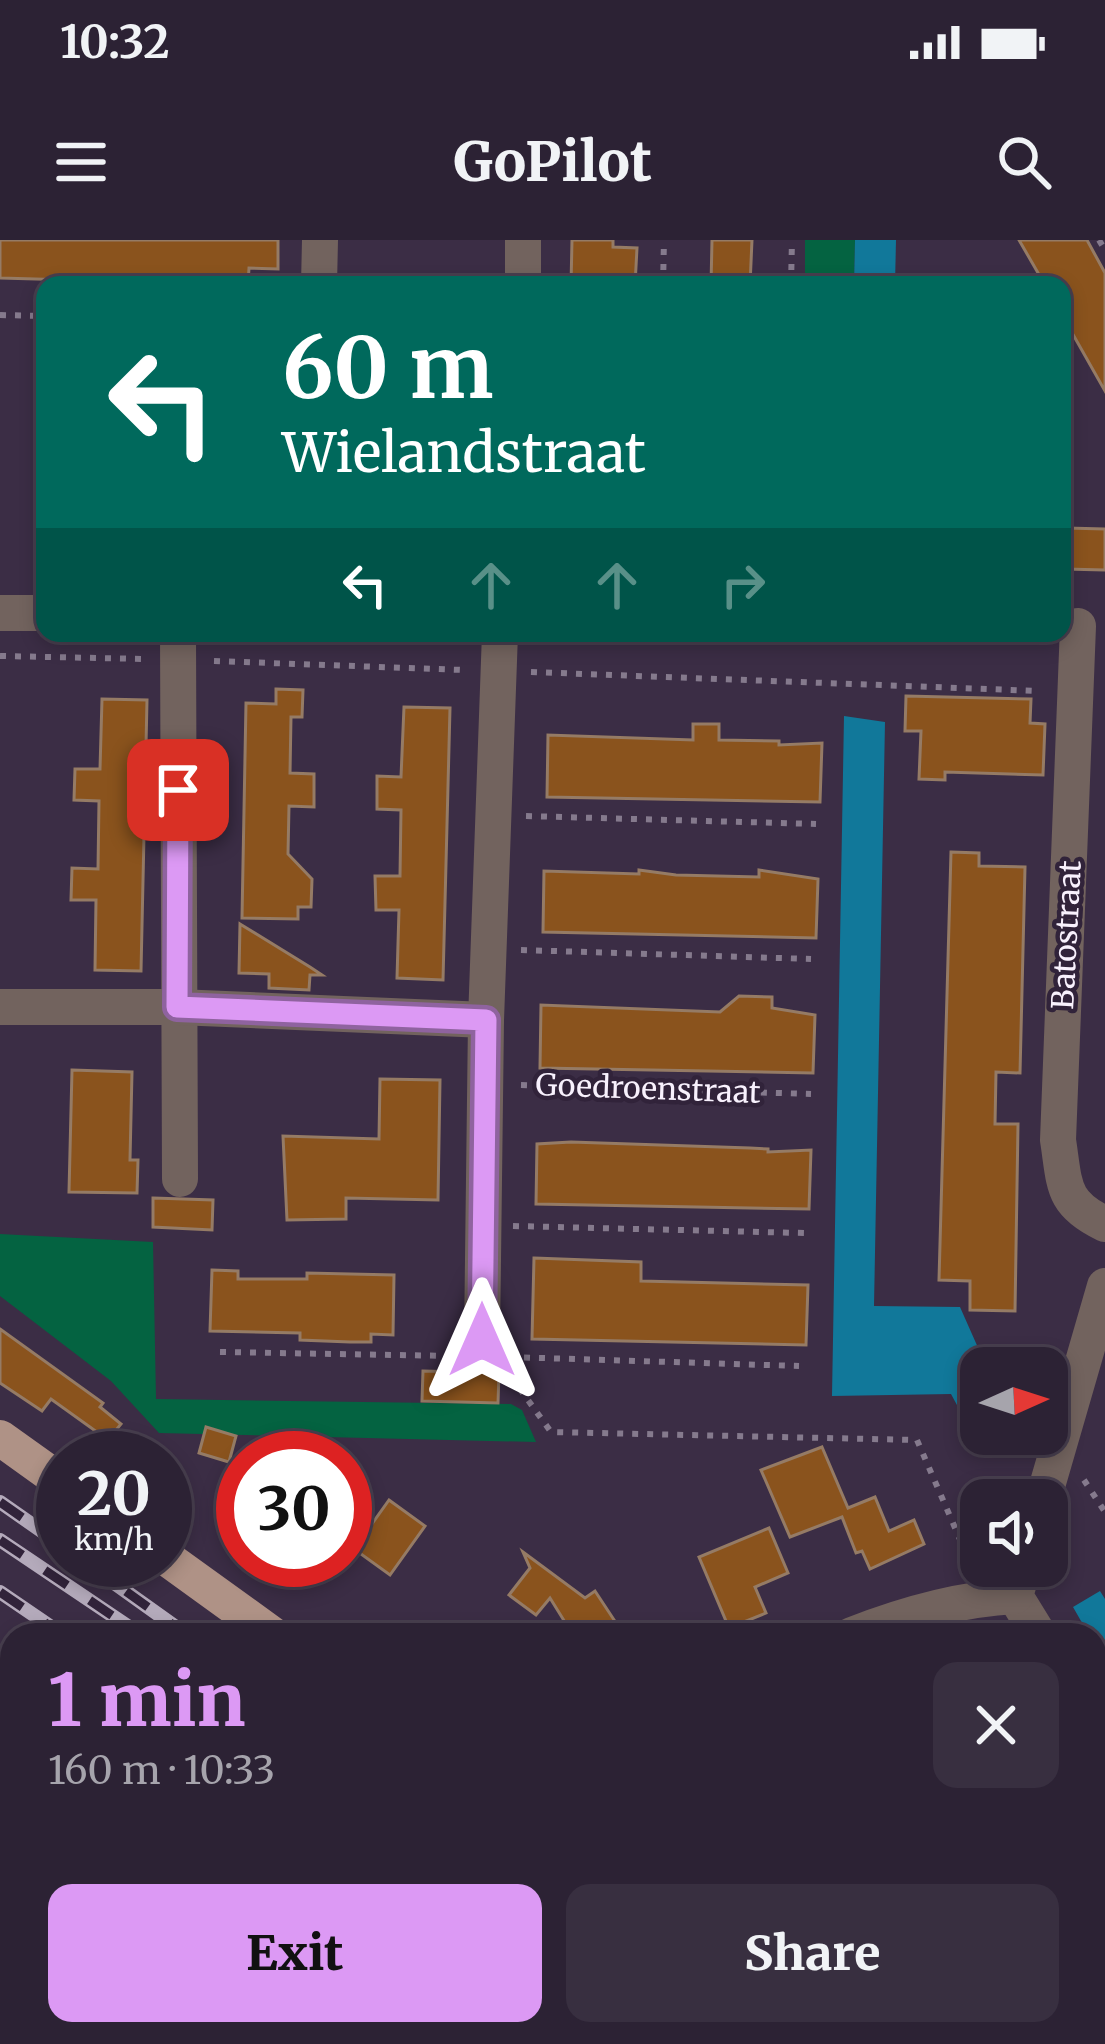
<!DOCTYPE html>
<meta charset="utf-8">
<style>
:root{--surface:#2c2234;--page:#382f40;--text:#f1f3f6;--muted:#a6a4ac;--line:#483f4f;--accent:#dc99f4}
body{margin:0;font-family:Merriweather,serif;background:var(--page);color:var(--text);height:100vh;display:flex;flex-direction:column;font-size:45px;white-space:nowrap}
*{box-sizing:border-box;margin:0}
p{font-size:39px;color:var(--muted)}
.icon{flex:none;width:66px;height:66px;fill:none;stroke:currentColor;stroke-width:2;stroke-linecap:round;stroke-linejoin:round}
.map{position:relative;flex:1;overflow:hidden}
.drawer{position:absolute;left:0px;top:1383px;width:1107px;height:423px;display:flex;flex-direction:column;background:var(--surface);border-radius:36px 36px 0 0;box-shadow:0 6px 18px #0003,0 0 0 3px var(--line)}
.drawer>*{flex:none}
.hud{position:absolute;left:36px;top:36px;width:1035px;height:366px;border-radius:24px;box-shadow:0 6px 18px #0003,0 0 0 3px var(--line);background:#00695c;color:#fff;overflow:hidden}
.needle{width:78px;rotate:87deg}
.tools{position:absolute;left:960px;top:1107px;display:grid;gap:24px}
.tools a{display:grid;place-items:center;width:108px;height:108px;border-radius:24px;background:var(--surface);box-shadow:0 6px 18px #0003,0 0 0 3px var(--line);font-size:60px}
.speed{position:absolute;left:36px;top:1191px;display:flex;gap:24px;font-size:60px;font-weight:700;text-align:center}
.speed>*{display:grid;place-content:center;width:156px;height:156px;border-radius:50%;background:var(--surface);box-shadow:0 6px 18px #0003,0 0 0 3px var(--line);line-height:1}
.speed small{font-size:30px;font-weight:400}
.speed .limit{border:18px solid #d22;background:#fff;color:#111}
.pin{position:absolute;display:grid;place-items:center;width:102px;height:102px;color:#fff;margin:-51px;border-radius:24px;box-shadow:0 6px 18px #0006}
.me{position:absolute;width:132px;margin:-66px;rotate:0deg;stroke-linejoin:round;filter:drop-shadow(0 0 9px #0008)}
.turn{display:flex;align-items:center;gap:42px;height:252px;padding:0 48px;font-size:54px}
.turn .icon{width:156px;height:156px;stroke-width:2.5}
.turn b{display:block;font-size:84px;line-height:102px}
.lanes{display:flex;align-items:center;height:114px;padding:0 48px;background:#0003;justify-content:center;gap:60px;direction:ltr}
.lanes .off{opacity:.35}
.round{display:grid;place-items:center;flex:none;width:126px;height:126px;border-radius:24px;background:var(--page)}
.head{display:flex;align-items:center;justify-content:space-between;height:204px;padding:0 48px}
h1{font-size:72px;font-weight:800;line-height:90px;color:var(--accent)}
.action{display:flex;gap:24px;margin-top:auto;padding:24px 48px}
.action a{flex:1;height:138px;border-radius:24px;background:var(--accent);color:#111;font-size:48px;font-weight:800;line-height:138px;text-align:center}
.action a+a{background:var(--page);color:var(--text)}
.status{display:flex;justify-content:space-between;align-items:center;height:84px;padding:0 60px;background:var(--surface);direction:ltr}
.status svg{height:33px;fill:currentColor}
header{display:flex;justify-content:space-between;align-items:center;height:156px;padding:0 48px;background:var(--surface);font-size:54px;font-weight:800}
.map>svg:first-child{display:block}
.green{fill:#046341}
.water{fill:#11789a}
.building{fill:#8a531d;stroke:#957b65;stroke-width:3}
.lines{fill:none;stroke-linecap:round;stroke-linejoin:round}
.path{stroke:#857a8d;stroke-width:6;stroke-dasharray:6 9;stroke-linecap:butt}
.minor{stroke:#72635e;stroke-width:36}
.major{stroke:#af9286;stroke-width:36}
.rail-casing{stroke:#b4aabb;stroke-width:14}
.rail{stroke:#31233a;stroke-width:9;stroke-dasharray:27;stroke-linecap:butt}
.route-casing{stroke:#8f639f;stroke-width:30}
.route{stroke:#dc99f4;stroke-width:21}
.labels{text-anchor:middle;stroke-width:9;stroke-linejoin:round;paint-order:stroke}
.street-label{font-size:30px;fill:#f8f1fd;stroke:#31233a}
</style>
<div class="status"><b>10:32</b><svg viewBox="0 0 49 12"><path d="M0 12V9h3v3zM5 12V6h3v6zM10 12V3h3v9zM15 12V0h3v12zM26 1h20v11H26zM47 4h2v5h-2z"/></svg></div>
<header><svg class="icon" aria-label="menu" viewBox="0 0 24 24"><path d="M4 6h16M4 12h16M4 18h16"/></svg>GoPilot<svg class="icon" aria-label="search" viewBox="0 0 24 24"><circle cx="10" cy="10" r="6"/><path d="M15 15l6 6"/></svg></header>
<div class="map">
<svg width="1105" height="1804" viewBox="0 0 1105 1804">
<rect width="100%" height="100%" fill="#3b2d45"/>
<g class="green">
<polygon points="805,0 855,0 854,45 805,45"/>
<polygon points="0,994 153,1002 156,1159 511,1164 522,1170 536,1202 159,1193 111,1141 0,1056"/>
<polygon points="12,1459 12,1651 0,1635 0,1466"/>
<polygon points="116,1794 525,1794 539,1804 123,1804"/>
<polygon points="853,1794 1022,1794 1035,1804 866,1804"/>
</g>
<g class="water">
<polygon points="855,0 896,0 895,45 854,45"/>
<polygon points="844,476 885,482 874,1066 960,1067 987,1128 981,1128 981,1194 1005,1194 991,1206 978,1204 951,1154 832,1156"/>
<polygon points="1100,1351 1105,1359 1105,1423 1095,1406 1095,1395 1089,1395 1073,1367"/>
</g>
<g class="building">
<polygon points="0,0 278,0 278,29 249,28 248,45 0,38"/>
<polygon points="572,0 613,0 613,7 637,8 635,45 571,45"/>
<polygon points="712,0 752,0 750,45 711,45"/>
<polygon points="1019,0 1087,0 1105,33 1105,151 1062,75 1062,45 1045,45"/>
<polygon points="1066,288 1105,289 1105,330 1065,329"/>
<polygon points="276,449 303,450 302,477 291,477 290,533 314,534 314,567 289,566 288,614 312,639 311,667 298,667 298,679 242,678 246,463 276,464"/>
<polygon points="906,456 1031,459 1030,483 1045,484 1043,535 945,532 945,540 919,539 921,491 905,491"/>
<polygon points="102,459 147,460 141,731 95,730 96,660 71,660 72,628 98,629 99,561 74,560 75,529 100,529"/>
<polygon points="404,467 450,468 443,740 397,738 399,670 376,670 375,636 400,636 401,570 377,569 377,536 401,537"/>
<polygon points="693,484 719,484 719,500 779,501 779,505 822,503 820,562 547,557 548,495 693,500"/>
<polygon points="951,612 979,613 979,626 1025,627 1020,833 996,832 995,884 1018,884 1015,1071 970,1070 970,1041 939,1040"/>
<polygon points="639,630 676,635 759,637 759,630 818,639 816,698 543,692 544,631 639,634"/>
<polygon points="240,684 310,727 322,735 310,735 309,750 269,748 269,734 239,733"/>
<polygon points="739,756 772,757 772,768 815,775 813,833 540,828 541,765 720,772"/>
<polygon points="72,830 132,832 130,920 138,920 137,953 69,952"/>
<polygon points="380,839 440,840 438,960 346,958 346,979 287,980 283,896 379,899"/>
<polygon points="571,902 750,908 768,909 768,912 811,910 809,969 536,964 537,904"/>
<polygon points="153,958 213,960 212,990 153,987"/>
<polygon points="534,1018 641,1022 641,1041 808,1045 806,1105 532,1099"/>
<polygon points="212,1030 238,1031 238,1039 307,1039 307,1033 394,1035 393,1095 371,1094 371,1102 350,1102 300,1100 300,1093 210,1091"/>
<polygon points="0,1089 103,1163 100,1167 121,1184 108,1200 51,1159 42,1171 0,1143"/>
<polygon points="423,1131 499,1133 498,1163 422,1161"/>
<polygon points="206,1187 236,1196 229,1222 199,1213"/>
<polygon points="822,1207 848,1268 875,1257 889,1291 914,1280 924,1304 870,1329 862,1311 856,1313 842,1277 790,1297 761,1230"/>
<polygon points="389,1260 425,1286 390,1335 354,1309"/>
<polygon points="769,1288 788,1333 755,1347 766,1373 729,1388 699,1317"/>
<polygon points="523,1312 585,1358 595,1351 624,1395 573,1395 550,1358 536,1375 509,1355 530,1328"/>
</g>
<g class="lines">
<g class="path">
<polyline points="1099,0 1105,10"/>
<polyline points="663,45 664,0"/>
<polyline points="791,45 792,0"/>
<polyline points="0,75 45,76"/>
<polyline points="45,128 40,128 37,303 45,303"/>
<polyline points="0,416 146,419"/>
<polyline points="214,421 464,430"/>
<polyline points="531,432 1040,451"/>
<polyline points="526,576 816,584"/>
<polyline points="521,710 811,719"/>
<polyline points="521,845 811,854"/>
<polyline points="513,986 804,993"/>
<polyline points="220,1112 453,1116"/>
<polyline points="509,1117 799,1126"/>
<polyline points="502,1124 551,1192 917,1200 972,1327"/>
<polyline points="1084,1240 1105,1272"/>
</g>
<g class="minor">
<polyline points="319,45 320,0"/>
<polyline points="523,45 523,0"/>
<polyline points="0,373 45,373"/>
<path d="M1078,386L1058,900C1065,945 1061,963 1105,984"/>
<polyline points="178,393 180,939"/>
<polyline points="0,767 177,767 486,780"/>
<polyline points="482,1099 486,780 500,393"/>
<polyline points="1043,1260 1105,1046"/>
<polyline points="1024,1326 1015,1356 1039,1395"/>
<path d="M852,1395C903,1375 960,1359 1015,1356"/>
<polyline points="1095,1486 1105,1502"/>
<polyline points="1095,1616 1105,1609"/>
<polyline points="0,1652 12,1667"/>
<polyline points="107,1794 114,1804"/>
</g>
<g class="major">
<polyline points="0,1198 63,1243"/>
<polyline points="165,1317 273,1395"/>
<polyline points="817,1794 830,1804"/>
</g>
<defs>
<g id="rail">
<polyline points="0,1262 63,1306"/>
<polyline points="0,1300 141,1395"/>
<polyline points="82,1320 187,1395"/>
<polyline points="0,1352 63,1395"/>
<polyline points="0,1735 12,1750"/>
<polyline points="47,1794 55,1804"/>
<polyline points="606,1794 620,1804"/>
<polyline points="694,1794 708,1804"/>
</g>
</defs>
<use href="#rail" class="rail-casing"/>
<use href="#rail" class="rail"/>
</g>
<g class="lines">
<defs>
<polyline id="route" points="178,550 177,767 486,780 482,1100"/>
</defs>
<use href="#route" class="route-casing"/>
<use href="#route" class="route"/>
</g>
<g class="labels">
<g class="street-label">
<text transform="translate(1067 695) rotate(-87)" y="10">Batostraat</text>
<text transform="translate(648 849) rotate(2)" y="10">Goedroenstraat</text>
</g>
</g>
</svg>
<div class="tools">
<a><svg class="needle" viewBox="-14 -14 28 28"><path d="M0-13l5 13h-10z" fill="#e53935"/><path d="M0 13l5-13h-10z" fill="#a6a4ac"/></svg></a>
<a><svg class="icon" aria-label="sound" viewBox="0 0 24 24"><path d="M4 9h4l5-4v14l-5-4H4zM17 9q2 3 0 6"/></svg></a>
</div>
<div class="speed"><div>20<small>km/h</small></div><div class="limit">30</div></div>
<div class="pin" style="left:178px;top:550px;background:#d93025"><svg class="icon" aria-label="arrive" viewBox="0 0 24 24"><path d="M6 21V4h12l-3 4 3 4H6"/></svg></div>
<svg class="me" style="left:482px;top:1100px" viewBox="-20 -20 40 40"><path d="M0-17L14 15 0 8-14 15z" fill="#dc99f4" stroke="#fff" stroke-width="4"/></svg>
<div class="hud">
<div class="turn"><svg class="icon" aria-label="left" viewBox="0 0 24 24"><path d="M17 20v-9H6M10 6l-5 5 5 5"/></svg><div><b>60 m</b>Wielandstraat</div></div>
<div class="lanes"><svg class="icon" aria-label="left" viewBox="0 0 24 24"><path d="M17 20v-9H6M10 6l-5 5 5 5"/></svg><svg class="icon off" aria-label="ahead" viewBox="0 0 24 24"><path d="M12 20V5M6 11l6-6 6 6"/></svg><svg class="icon off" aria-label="ahead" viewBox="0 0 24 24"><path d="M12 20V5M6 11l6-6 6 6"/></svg><svg class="icon off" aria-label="right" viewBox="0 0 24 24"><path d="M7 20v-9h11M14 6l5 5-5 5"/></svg></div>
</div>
<section class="drawer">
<div class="head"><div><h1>1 min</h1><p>160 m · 10:33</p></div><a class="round"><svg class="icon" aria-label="close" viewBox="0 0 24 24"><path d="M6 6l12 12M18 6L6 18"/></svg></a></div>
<div class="action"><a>Exit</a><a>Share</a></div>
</section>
</div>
